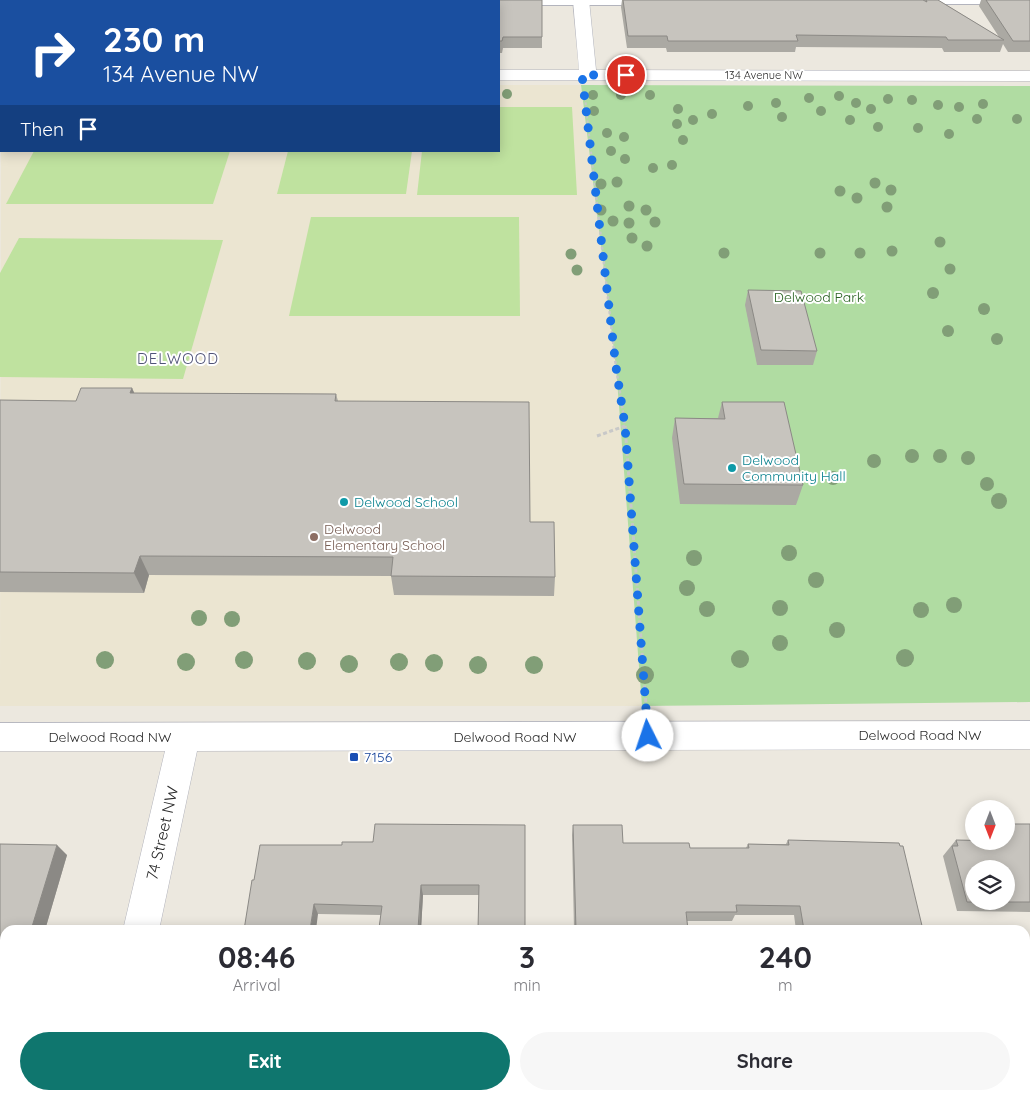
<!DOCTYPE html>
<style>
:root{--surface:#fff;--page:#f7f7f7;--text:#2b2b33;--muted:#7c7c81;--accent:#0f766e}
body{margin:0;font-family:Quicksand,sans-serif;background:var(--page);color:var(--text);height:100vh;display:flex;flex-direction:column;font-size:19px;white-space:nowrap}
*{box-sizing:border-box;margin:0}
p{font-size:16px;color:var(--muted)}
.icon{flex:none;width:28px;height:28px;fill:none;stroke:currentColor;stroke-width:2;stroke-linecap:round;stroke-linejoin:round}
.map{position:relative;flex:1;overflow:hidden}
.drawer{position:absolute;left:0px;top:925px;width:1030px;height:175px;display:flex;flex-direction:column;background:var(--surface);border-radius:15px 15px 0 0;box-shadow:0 2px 12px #0003}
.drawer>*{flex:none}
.banner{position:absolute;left:0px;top:0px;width:500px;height:152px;box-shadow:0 2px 12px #0003;background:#1a4fa0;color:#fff;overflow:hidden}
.needle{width:32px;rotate:180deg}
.controls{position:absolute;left:965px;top:800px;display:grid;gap:10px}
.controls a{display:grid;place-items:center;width:50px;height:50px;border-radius:50%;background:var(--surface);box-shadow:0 2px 12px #0003;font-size:25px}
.pin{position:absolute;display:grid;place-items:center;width:42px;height:42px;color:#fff;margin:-21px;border:2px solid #fff;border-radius:50%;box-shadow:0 1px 5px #0007}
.me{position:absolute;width:55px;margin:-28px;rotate:356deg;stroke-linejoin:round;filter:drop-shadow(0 0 4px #0008)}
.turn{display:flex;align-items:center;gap:18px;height:105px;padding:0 20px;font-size:22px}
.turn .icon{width:65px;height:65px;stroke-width:2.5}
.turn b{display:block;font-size:35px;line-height:42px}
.then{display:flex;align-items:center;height:48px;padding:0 20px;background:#0003;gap:10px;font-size:19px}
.eta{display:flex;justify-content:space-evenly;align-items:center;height:85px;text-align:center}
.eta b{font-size:30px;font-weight:800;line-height:35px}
.cta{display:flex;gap:10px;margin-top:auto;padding:10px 20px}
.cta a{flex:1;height:58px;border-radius:30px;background:var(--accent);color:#fff;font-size:20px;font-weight:800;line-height:58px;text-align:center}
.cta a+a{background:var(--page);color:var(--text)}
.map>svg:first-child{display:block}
.education{fill:#ebe5d1}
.green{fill:#b0dca2}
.pitch{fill:#bfe29f}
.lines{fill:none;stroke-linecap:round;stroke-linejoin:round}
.lane-casing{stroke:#b3b4bd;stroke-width:2}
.street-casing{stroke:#b3b4bd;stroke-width:1}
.secondary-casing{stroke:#b3b4bd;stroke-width:1}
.path-far2{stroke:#c8c8c8;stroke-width:2;stroke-dasharray:2.5 2;stroke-linecap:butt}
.path-far1{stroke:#c8c8c8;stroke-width:2.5;stroke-dasharray:3 2;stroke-linecap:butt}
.path{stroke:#c8c8c8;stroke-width:3;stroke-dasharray:4 2.5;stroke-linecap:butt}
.lane{fill:#fff;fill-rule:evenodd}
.street{fill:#fff;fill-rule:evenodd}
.secondary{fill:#fff;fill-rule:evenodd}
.tree{fill:#819e77}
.wall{fill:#aba9a3}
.shaded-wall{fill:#8b8985}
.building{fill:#c7c4be;stroke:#8b8985;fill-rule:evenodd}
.route{stroke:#1a73e8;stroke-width:9;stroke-dasharray:0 16.2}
.culture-dot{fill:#0f9aa8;stroke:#fff;stroke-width:2}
.education-dot{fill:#8d6e63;stroke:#fff;stroke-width:2}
.transit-dot{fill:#1a4fb4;stroke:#fff;stroke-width:2}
.labels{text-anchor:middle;stroke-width:4;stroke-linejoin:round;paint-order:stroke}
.far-street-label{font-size:11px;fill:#2b2b2b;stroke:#fff}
.park-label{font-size:14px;fill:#296222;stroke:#fff}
.culture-label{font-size:14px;fill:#0d838f;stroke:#fff;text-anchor:start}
.education-label{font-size:14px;fill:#785e54;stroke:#fff;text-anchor:start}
.street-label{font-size:14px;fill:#2b2b2b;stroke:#fff}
.transit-label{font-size:14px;fill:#164399;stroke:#fff;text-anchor:start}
.neighbourhood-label{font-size:15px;letter-spacing:1px;fill:#505378;stroke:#fff}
.near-street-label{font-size:16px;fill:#2b2b2b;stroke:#fff}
</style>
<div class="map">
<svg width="1030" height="1100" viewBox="0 0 1030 1100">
<rect width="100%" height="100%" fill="#ece8df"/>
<polygon class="education" points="499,85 581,85 616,367 642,706 0,706 1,108 1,151 499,151"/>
<polygon class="green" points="581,85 1030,86 1030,702 642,706 616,367"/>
<g class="pitch">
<polygon points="499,107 572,107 577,195 417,195 422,151 499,151"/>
<polygon points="34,151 230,151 213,204 6,204"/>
<polygon points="288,151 412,151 406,194 277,194"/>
<polygon points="311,217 519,217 520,316 289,316"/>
<polygon points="19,238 223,240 183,379 0,377 0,273"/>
</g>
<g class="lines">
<defs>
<g id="lane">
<polygon points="496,0 644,0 646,2 642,5 499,5 499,1"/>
<polygon points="916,0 1030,0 1030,4 920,4 917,3"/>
<rect x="1025" y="1065" width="5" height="22"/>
<rect x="0" y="1070" width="5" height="22"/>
<rect x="480" y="1095" width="22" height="5"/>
</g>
<g id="street">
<rect x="48" y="0" width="16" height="1"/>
<polygon points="573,0 589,0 596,70 1030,71 1030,81 499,80 499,70 579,70"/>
</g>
<g id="secondary">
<polygon points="1030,721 1030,749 197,751 159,930 123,930 165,751 0,751 0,723"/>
<polygon points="84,1095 124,1095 123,1100 83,1100"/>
</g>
</defs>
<use href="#lane" class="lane-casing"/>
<use href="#street" class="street-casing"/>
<use href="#secondary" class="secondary-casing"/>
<polyline class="path-far2" points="585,98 595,188"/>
<polyline class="path-far1" points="595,187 616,367 625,425"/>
<g class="path">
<polyline points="625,426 646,705"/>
<polyline points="597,436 625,426 625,424"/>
</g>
<use href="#lane" class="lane"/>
<use href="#street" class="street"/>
<use href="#secondary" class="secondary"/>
</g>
<g class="tree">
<circle cx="507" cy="94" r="5"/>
<circle cx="593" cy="95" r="5"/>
<circle cx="621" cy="95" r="5"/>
<circle cx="650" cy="95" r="5"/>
<circle cx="839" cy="96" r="5"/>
<circle cx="809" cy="98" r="5"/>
<circle cx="888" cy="99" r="5"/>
<circle cx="912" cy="100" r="5"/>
<circle cx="776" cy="103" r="5"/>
<circle cx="856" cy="103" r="5"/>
<circle cx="983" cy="104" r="5"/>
<circle cx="938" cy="105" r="5"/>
<circle cx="748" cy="106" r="5"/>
<circle cx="959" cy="107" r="5"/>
<circle cx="678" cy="109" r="5"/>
<circle cx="871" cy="109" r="5"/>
<circle cx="594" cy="111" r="5"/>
<circle cx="821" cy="111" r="5"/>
<circle cx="712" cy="114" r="5"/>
<circle cx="782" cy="117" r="5"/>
<circle cx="977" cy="119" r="5"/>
<circle cx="1017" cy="119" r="5"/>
<circle cx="693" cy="120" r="5"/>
<circle cx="850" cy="120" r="5"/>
<circle cx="677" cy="124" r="5"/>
<circle cx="878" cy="127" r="5"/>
<circle cx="918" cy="128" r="5"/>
<circle cx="607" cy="133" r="5"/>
<circle cx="949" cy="134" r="5"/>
<circle cx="624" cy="137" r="5"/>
<circle cx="683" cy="140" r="5"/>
<circle cx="611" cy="151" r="5"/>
<circle cx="625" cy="159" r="5"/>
<circle cx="672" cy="165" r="5"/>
<circle cx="653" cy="168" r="5"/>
<circle cx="617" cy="182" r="5.5"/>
<circle cx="875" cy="183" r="5.5"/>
<circle cx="601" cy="184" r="5.5"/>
<circle cx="891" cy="190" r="5.5"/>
<circle cx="840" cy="191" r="5.5"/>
<circle cx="857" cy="198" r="5.5"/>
<circle cx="629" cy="206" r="5.5"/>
<circle cx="887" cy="207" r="5.5"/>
<circle cx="601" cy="210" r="5.5"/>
<circle cx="646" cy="210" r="5.5"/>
<circle cx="613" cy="221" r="5.5"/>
<circle cx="655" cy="222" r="5.5"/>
<circle cx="629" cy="223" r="5.5"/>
<circle cx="632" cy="238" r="5.5"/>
<circle cx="940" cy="242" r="5.5"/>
<circle cx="647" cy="246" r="5.5"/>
<circle cx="892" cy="251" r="5.5"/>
<circle cx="724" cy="253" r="5.5"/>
<circle cx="820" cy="253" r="5.5"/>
<circle cx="860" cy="253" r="5.5"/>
<circle cx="571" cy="254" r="5.5"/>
<circle cx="950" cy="269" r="5.5"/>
<circle cx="577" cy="270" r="5.5"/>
<circle cx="933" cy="293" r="6"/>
<circle cx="984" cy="309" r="6"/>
<circle cx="948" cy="331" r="6"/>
<circle cx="997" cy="339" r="6"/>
<circle cx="912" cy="456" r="7"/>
<circle cx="940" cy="456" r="7"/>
<circle cx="968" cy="458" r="7"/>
<circle cx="874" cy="461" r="7"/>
<circle cx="833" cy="478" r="7"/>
<circle cx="987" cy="484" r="7"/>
<circle cx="999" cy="501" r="8"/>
<circle cx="789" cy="553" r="8"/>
<circle cx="694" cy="558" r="8"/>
<circle cx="816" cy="580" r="8"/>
<circle cx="687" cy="588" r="8"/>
<circle cx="954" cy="605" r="8"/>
<circle cx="780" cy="608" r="8"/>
<circle cx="707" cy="609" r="8"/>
<circle cx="921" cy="610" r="8"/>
<circle cx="199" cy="618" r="8"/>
<circle cx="232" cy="619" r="8"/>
<circle cx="837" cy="630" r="8"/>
<circle cx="780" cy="643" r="8"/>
<circle cx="905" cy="658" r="9"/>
<circle cx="740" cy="659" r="9"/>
<circle cx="105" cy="660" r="9"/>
<circle cx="244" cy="660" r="9"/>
<circle cx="307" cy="661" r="9"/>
<circle cx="186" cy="662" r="9"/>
<circle cx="399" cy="662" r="9"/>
<circle cx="434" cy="663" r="9"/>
<circle cx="349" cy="664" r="9"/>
<circle cx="478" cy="665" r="9"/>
<circle cx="534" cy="665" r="9"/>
<circle cx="645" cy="675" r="9"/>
</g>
<g class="wall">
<polygon points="622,0 938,0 999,37 979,6 981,0 1030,0 1030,52 1008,52 1003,44 1000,52 944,52 942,48 796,47 795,52 667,52 666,48 627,48 621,7"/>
<polygon points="499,1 542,37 542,48 503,48 502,53 499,53"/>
<polygon points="748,290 817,351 813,365 757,365 745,305"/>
<polygon points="132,388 134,393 336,394 338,401 555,577 554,596 394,595 391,576 149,575 144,593 0,592 0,400 76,401"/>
<polygon points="722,402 803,485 796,505 680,504 672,438 675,418 718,418"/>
<polygon points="1030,824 1030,912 957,911 943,856 947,851 956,840 1006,841"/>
<polygon points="525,825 479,895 423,895 421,930 380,930 379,928 381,915 318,914 254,880 342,845"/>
<polygon points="573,825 623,843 690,848 746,848 748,844 786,844 788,840 923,930 796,930 794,915 735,915 732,921 687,921 688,930 574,930 572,835"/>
<polygon points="0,844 67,855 45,930 5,930 5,977 0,977"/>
<rect x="1025" y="969" width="5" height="77"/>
</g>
<g class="shaded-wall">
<polygon points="0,0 12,0 11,1 1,1 1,15 0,17"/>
<polygon points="132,388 141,408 130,393"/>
<polygon points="140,556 149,575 144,593 134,573"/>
<polygon points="57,845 67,855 45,930 31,930"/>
<polygon points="421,885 423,895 421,930 419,930"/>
<polygon points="314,904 318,914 316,930 310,930"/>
</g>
<g class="building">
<polygon points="88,0 542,0 542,37 503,37 502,41 499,41 499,1 87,1"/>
<polygon points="623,0 923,0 927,2 926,0 938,0 1004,40 948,40 946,37 796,35 798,41 668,41 667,36 628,36"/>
<polygon points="986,0 1030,0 1030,41 1013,41"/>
<polygon points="748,290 801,291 817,351 761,350"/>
<polygon points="81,388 132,388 130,393 336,394 335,401 529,402 530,522 554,522 555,577 391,576 393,557 140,556 134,573 0,572 0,400 76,401"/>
<polygon points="722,402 784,402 803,485 684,484 675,418 725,419"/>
<polygon points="375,824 525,825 525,930 478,930 479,885 421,885 418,929 379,928 382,906 314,904 310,930 244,930 252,880 254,880 260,845 342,845 342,842 373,842"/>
<path d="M1006,824H1030V902H967L952,846H958L956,840L1006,841ZM974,869H1006V901H974Z"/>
<polygon points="573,825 622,825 623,843 689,843 690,848 749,848 748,844 789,845 788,840 899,843 900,846 903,846 923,930 804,930 800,906 736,905 737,912 686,912 688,930 576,930"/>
<polygon points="0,844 57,845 31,930 5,930 5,969 0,969"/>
<rect x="1025" y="969" width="5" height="70"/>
<polygon points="564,1099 688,1099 689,1100 564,1100"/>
</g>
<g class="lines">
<polyline class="route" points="626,75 582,75 616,367 625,426 648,736"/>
</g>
<g class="culture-dot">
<circle cx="732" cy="468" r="5"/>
<circle cx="344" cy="502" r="5"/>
</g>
<circle class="education-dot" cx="314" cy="537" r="5"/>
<rect class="transit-dot" x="349" y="752" width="10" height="10" rx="2.5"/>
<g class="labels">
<g class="far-street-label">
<text x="764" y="79">134 Avenue NW</text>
</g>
<g class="park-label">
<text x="819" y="302">Delwood Park</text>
</g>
<g class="culture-label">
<text x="742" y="465">Delwood<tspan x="742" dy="16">Community Hall</tspan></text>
<text x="354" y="507">Delwood School</text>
</g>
<g class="education-label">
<text x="324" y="534">Delwood<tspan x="324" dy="16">Elementary School</tspan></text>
</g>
<g class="street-label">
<text x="920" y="740">Delwood Road NW</text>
<text x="110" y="742">Delwood Road NW</text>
<text x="515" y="742">Delwood Road NW</text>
</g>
<g class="transit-label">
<text x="364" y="762">7156</text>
</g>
<g class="neighbourhood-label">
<text x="178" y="364">DELWOOD</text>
</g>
<g class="near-street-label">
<text transform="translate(162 833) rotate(-77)" y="6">74 Street NW</text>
</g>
</g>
</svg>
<div class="controls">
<a><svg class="needle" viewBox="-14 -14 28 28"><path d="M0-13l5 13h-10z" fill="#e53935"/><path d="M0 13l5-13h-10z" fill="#7c7c81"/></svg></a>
<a><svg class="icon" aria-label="layers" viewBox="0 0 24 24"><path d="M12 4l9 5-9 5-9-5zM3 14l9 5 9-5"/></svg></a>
</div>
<div class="pin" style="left:626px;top:75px;background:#d93025"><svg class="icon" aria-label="arrive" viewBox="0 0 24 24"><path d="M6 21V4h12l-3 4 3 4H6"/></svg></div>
<svg class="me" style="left:648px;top:736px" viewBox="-20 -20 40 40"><circle r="19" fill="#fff"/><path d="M0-13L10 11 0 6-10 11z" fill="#1a73e8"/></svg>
<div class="banner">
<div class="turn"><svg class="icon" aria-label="right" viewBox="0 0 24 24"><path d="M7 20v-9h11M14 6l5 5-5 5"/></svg><div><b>230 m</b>134 Avenue NW</div></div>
<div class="then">Then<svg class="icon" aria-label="arrive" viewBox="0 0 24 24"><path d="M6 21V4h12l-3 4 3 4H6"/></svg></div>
</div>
<section class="drawer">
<div class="eta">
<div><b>08:46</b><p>Arrival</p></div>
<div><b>3</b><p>min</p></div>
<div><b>240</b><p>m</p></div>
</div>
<div class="cta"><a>Exit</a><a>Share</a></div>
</section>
</div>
